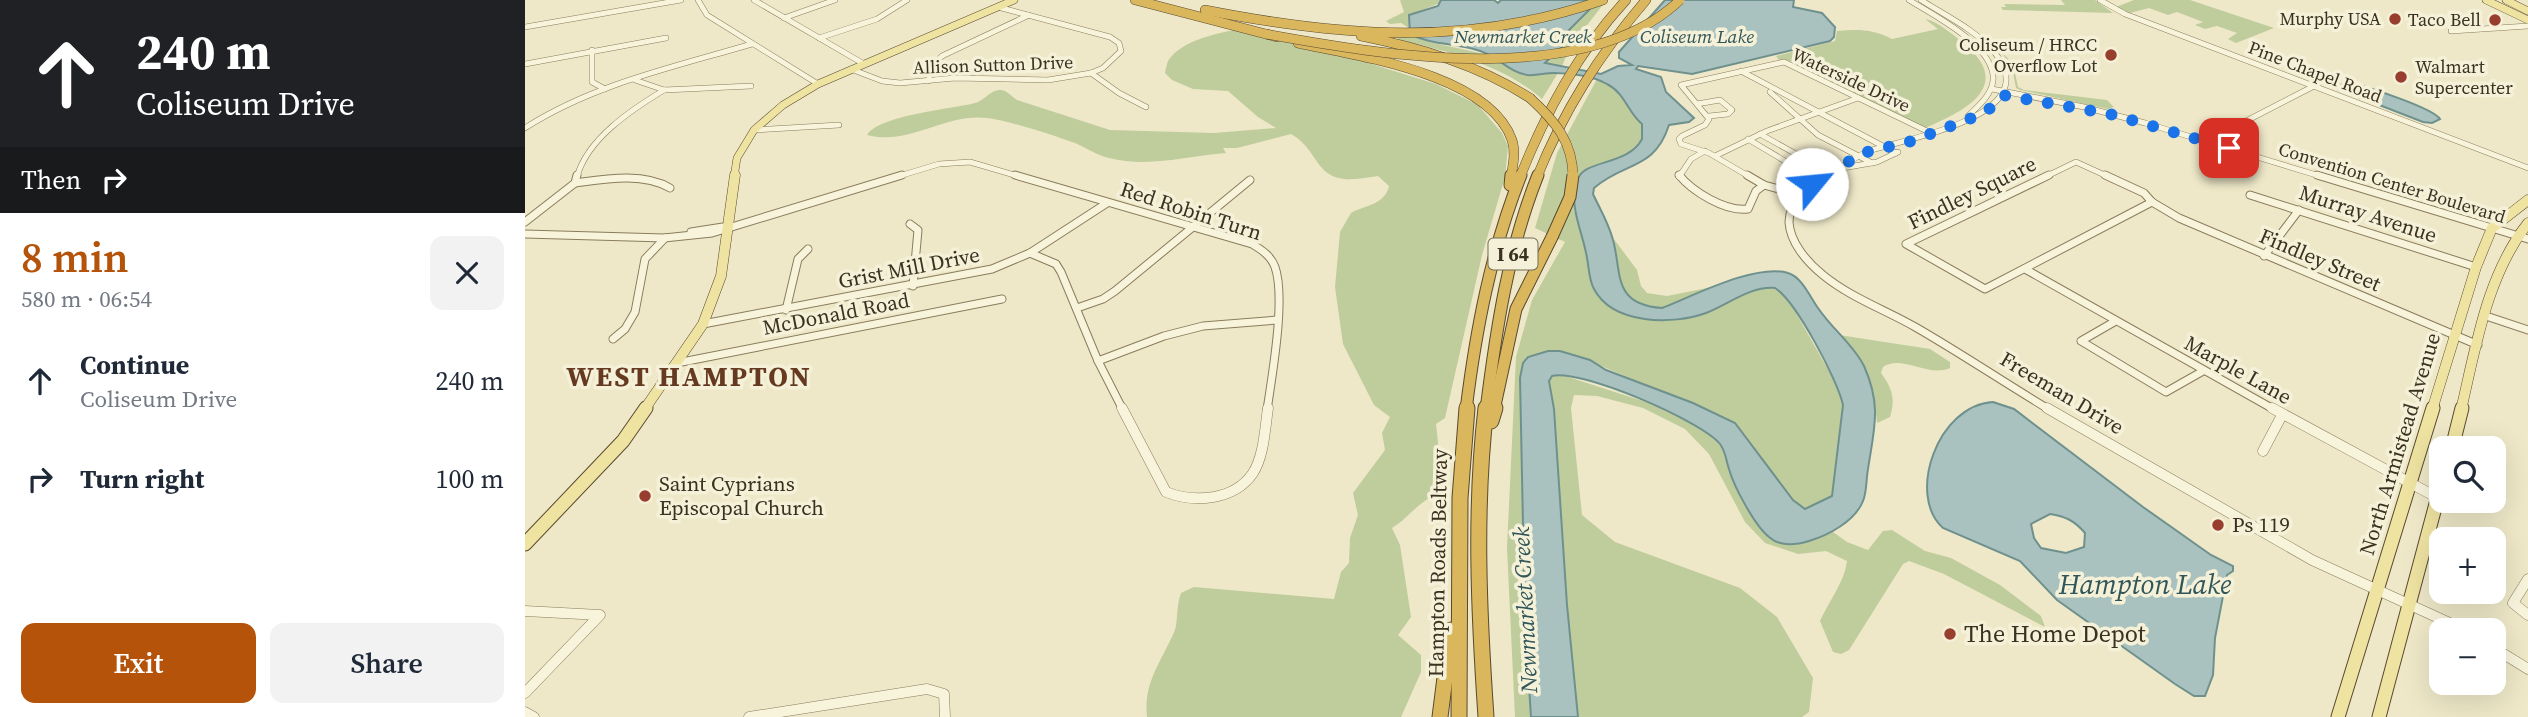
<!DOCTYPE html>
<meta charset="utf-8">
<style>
:root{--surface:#fff;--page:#f2f2f3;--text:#1f2937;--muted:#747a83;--accent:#b45309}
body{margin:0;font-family:"Source Serif 4",serif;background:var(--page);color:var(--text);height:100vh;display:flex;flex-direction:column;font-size:26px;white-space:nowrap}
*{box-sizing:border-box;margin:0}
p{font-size:23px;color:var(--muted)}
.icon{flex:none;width:38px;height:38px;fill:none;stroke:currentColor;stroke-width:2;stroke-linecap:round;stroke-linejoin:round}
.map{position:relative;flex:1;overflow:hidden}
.panel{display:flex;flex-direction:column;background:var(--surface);width:525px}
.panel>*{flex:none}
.top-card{background:#202124;color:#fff;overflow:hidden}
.fabs{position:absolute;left:1904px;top:436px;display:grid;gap:14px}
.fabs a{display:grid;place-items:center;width:77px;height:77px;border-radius:14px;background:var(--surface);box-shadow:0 7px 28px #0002;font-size:35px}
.pin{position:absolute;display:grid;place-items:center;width:60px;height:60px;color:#fff;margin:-30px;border-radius:14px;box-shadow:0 4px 10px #0006}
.me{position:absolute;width:77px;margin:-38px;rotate:62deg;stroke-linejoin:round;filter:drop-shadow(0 0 5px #0008)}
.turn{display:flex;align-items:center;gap:24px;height:147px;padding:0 21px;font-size:32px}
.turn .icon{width:91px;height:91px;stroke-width:2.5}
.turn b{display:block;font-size:49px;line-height:60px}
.then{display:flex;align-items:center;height:66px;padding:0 21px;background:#0003;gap:14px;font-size:26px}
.round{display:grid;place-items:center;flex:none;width:74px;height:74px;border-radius:14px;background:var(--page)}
.summary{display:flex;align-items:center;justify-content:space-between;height:119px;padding:0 21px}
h1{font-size:42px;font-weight:600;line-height:52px;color:var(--accent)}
.cta{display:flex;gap:14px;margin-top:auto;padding:14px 21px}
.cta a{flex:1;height:80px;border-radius:14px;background:var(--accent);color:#fff;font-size:28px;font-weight:600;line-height:80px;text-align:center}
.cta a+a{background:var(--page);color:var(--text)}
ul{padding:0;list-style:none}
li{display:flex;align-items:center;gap:21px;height:98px;padding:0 21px}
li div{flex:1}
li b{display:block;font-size:26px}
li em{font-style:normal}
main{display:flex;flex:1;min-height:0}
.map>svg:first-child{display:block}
.green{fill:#bfcc9c}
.water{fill:#a9c2bf;stroke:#6f918e;stroke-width:2;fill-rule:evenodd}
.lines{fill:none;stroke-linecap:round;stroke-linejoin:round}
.minor-far2-casing{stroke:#8a7c5d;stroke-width:6}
.minor-far1-casing{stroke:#8a7c5d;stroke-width:9}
.minor-casing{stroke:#8a7c5d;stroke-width:11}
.major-far2-casing{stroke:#584931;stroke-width:8}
.major-far1-casing{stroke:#584931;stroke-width:11}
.major-casing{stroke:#584931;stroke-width:15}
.highway-far2-casing{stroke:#584931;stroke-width:10}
.highway-far1-casing{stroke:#584931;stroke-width:13}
.highway-casing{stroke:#584931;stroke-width:17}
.minor-far2{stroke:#f8f4dc;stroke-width:5}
.minor-far1{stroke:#f8f4dc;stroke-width:7}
.minor{stroke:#f8f4dc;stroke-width:10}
.major-far2{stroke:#efe3a2;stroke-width:7}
.major-far1{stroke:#efe3a2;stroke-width:10}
.major{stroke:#efe3a2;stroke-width:13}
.highway-far2{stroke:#dab65c;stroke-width:9}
.highway-far1{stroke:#dab65c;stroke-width:11}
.highway{stroke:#dab65c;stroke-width:15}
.highway-bridge-far1-casing{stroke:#584931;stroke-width:10;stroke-linecap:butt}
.highway-bridge-casing{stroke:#584931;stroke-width:13;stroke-linecap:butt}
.highway-bridge-far1{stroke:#dab65c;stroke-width:9}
.highway-bridge{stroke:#dab65c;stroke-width:11}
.route{stroke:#1a73e8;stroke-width:12;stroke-dasharray:0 21.6}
.poi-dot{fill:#983e2e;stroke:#f5f1d8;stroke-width:2.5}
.labels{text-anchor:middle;stroke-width:7;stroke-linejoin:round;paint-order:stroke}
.far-poi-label{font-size:18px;fill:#3b3120;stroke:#f5f1d8;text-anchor:end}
.far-street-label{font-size:18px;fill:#3b3120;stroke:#f5f1d8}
.far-water-label{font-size:19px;font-style:italic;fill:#30565a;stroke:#f5f1d8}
.shield{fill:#f5f1d8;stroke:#736b57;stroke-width:2}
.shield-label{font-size:19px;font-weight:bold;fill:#3b3120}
.street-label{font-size:21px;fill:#3b3120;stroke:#f5f1d8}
.poi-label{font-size:21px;fill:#3b3120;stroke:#f5f1d8;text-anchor:start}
.water-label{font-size:23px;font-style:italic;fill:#30565a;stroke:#f5f1d8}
.near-poi-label{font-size:24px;fill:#3b3120;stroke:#f5f1d8;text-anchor:start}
.district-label{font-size:28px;font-weight:bold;letter-spacing:2px;fill:#663a21;stroke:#f5f1d8}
.near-water-label{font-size:28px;font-style:italic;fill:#30565a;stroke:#f5f1d8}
</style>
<main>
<section class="panel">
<div class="top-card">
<div class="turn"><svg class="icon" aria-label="ahead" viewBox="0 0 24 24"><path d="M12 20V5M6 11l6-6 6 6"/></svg><div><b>240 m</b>Coliseum Drive</div></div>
<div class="then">Then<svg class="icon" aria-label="right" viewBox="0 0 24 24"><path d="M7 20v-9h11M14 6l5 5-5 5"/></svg></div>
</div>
<div class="summary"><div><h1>8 min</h1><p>580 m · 06:54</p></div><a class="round"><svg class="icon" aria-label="close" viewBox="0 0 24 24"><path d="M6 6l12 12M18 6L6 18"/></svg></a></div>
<ul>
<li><svg class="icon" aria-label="ahead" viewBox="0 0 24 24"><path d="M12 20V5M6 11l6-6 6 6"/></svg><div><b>Continue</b><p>Coliseum Drive</p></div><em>240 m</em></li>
<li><svg class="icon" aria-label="right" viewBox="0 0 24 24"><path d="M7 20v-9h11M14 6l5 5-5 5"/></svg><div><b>Turn right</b></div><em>100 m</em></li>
</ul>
<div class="cta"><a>Exit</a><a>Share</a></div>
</section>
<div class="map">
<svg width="2003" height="717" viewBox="0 0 2003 717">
<rect width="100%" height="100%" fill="#eee8c8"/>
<g class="green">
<polygon points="875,0 916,0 917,2 885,15 884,28 876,23 865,24 861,21 879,12"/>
<polygon points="1536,0 1570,0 1588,13 1478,10 1476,7 1481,7 1479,4 1540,5"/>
<polygon points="1609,0 1665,0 1749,28 1711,43 1703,39 1712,33 1692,26 1680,29 1670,25 1678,22 1652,12 1643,15 1624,8 1605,13 1591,7"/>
<path d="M1080,2L1046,46L1036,68L1020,64C1036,52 1032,47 1041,33C1047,23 1069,5 1080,2Z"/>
<path d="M1400,19C1412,21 1427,34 1437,42C1491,85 1441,111 1400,128L1265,61L1254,60L1251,56L1310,41L1312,31C1332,29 1349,29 1367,39L1413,29Z"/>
<path d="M727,27L911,84L953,105L977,133L983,146L980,177L957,255L920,418L911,424L913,443L906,497C890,506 883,518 867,528L875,545L886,617L873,635L896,655V672L876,717H622C618,682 637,661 650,630C653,621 651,606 656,593L669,587L809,599L816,572L824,563L825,538L833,515L828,493L860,450L857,433L865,417L849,405L818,344L810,287L815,232L826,213C840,205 860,205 864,186L853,176C839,178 817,183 804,174C789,164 787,146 766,134L712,148H698L701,153C662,156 623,168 584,158C571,155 562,148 550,143C528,135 485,121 462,118C420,113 384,146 342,135C354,115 428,109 450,103C459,101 464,91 474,90C481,89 486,96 492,100L585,130L689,133L751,128L733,117L703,91L668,89L647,80L640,73C641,69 642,61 645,58C662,37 703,31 727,27Z"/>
<path d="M885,34L904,42L964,55L988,71L1010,75L1033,73L1017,99C977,64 921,51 871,39Z"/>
<polygon points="1476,51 1488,64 1493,87 1499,90 1582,100 1589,107 1583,109 1495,90 1491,88 1487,68"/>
<path d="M1072,79C1083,84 1093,90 1101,100C1107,108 1108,117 1117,124V139L1100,157L1061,170L1050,184L1049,211L1055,223L1068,288L1078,301L1087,307L1179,314L1226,290L1239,287L1254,290L1270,311L1315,391C1322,423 1314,464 1307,496L1280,509L1268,500L1209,423L1200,418L1050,355L1035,351L998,363L995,378L1000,622L1006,717H990L982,548L991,357L1007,300L1040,242L1010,228L1032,153Z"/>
<path d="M1088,238L1112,270L1116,286L1122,293L1142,296L1197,285C1180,292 1152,307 1135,308C1117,309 1097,293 1093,277C1090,265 1091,251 1088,238Z"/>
<path d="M1314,335L1405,349L1425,362V368C1403,378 1377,354 1358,367L1356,373C1367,388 1371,399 1365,417L1352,423C1350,392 1338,356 1314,335Z"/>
<path d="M1034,374L1121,402L1156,416L1178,429L1197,447L1214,492L1245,538L1253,542L1284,541L1308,532L1322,542L1343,550L1358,531L1367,530L1400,551L1426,558L1475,585L1516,616L1520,627L1419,574L1384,561L1378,564L1324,650L1316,654L1308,652L1295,621C1304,601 1320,581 1322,561L1301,551L1273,554L1240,543L1220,522L1184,454L1160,429L1118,408L1072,396L1049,395L1046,408L1057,515L1090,542L1215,588L1252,617L1288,678L1284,712L1277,717H1053L1042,605L1029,409L1024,381L1027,376Z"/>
</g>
<g class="water">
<path d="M916,0H969L973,3L976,0H1070V4L1042,32L1037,47L1020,63L1076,74L1093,66L1107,65L1094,58V52L1140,0H1269L1268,7L1297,13L1310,27L1309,37L1305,41L1167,74L1113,66L1111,69L1136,77L1141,92L1169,118L1164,122L1144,125C1129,171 1100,161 1069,188L1068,194C1075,209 1084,224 1088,240C1097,272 1087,305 1137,308C1168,296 1231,263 1263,273C1277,277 1285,297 1293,308C1307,329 1328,344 1339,366C1357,406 1349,429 1343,469C1341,479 1342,492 1338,501C1330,521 1304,535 1284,541C1271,545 1255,547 1244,537C1230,526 1209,487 1204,469C1201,461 1201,452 1195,444C1177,421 1054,368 1027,376L1024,381L1029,409L1042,605L1053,717H1006L1000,622L995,378L998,363L1003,357L1023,351H1035L1065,360L1081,370L1168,403L1210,423L1268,500L1280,509L1307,496L1318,405C1313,381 1271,301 1250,288C1225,286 1204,304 1181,313C1148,325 1088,325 1069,289C1064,280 1064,268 1062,258C1058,232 1043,207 1052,180C1059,159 1103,166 1117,139V124C1103,113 1100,93 1082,84C1068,76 1046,73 1029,73C1020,73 1011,76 1002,75C986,72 978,62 964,55C940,42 910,47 885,34L884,15L913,6Z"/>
<path d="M1826,83C1843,87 1908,108 1915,119L1907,123L1898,122L1813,89L1817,84Z"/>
<path d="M1468,402L1489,409L1618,507L1686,555L1708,566V571L1702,575L1690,638L1688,675L1680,696H1669L1650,684L1532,600L1495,561L1418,528C1381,495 1413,405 1468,402ZM1525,514C1540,516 1550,521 1560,533L1559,547L1541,553L1516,548L1509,538L1506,524Z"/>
</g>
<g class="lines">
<defs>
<g id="minor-far2">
<polyline points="173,0 182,15 293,84"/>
<polyline points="229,0 339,64"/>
<path d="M1384,0C1408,15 1472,47 1468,81C1466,96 1453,106 1443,116"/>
<polyline points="1575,0 1600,14 2003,168"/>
<polyline points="259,18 310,0"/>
<polyline points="0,27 156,0"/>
<polyline points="1926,31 2003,26"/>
<polyline points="294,38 352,19 382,0"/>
<polyline points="67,50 67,82 80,89"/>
<polyline points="0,64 141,38"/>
<polyline points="326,69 357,81 375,83 430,78 523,80 566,73 578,68 596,51 594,43 585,37 473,7"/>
<polyline points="1216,71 1371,153"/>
<polyline points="566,73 594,93 621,107"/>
<polyline points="110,80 139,90 226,86"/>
<polyline points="403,81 408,65 417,56 504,15"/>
<polyline points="1467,89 1559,107 1620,123 1798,177"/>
<polyline points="1245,92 1293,135 1347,163"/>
<polyline points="1172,104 1195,100 1207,110 1203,114 1184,116"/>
<path d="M0,128C69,84 149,67 227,44"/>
<polyline points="229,130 314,125"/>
<polyline points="1690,137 1789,86"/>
<polyline points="1223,139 1275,170 1289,164 1235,134"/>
<polyline points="1190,156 1242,131 1333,98"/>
<polyline points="1318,168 1352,162 1373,152"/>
<path d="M52,177C62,139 106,110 139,90"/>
<polyline points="371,177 414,164 445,162 496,177"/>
<polyline points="1154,177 1166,159 1180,151"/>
<polyline points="1225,177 1184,153 1156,144 1154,139 1157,136 1180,125 1184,119 1156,85 1259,62 1406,133"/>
<path d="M1301,177C1316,168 1331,155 1347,150C1383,138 1521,116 1470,53C1451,30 1421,16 1396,0"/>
<polyline points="1520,177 1551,162 1584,177"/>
</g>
<g id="minor-far1">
<path d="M490,175L727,244C737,250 746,256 750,267C761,298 747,376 742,410"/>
<path d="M1154,175C1167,191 1200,212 1223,209L1231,191L1239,185"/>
<polyline points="1222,175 1239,185 1275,195"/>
<path d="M1304,175C1287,186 1264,199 1264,222C1265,243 1283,263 1298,275C1326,298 1361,310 1392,328C1437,354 1480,383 1525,410"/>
<polyline points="1524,175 1381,244 1460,289 1627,202"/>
<polyline points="1580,175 1619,193 1627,202"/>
<polyline points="1792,175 2003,239"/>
<path d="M50,183C80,179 118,172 145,188"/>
<polyline points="1725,195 1951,267"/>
<polyline points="1627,202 1654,218 1953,345"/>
<polyline points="0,222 50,183 52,175"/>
<polyline points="385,224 393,230 388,286"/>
<polyline points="166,232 198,227"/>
<polyline points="0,234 139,238 187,233 377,175"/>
<polyline points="505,253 531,264 536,272 573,361 598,410"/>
<polyline points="1739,256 1774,210"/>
<polyline points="1500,269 1750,410"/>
<polyline points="552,308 578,299 590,291 725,180"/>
<polyline points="261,310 273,259 283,249"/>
<polyline points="1961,316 2003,330"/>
<polyline points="1589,322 1556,341 1641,392 1678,371"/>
<polyline points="178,324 467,269 505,253 582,203"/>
<polyline points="88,339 100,329 110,312 120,259 140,238"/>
<polyline points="573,361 639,336 678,326 752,320"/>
<polyline points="152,363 477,299"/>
</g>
<g id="minor">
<path d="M597,408L641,492C669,503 709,501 728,473C739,456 740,428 743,408"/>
<polyline points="1522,408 1787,560 1940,630"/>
<polyline points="1747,408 1913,498"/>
<polyline points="1738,451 1757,415"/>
<polyline points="2003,579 1988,603 2003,615"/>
<polyline points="0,611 75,615 0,693"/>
<polyline points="1969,648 2003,669"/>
<polyline points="0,712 9,717"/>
<polyline points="224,717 402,689 419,694 420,717"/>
</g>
<g id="major-far2">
<polyline points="1961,0 2003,20"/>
<polyline points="1981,0 2003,11"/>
<polyline points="209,177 212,158 229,130 258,105 293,84 489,0"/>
</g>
<g id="major-far1">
<polyline points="119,410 178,324 196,276 210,175"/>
<polyline points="1907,410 1951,267 1967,228 2003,200"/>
<path d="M1936,410C1951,346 1962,275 2003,223"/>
</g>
<g id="major">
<polyline points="1927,448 1937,408"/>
<polyline points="0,544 98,441 121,408"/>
<polyline points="1813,717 1908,408"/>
<polyline points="1854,717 1916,485"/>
</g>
<g id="highway-far2">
<polyline points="610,0 752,37"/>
<path d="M680,10C817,37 944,47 1078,0"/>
<path d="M836,36C896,48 953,65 1005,98"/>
<path d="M773,43C832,56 964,74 987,140C991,152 988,165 986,177"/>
<path d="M995,177C1021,112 1053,52 1101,0"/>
<path d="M1012,177C1039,110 1074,55 1121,0"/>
</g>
<g id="highway-far1">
<polyline points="985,185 986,175"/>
<path d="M941,410C951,329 966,251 996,175"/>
<path d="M961,410C971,330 983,250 1013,175"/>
<polyline points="969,410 991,309 1027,237"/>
</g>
<g id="highway">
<polyline points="966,421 970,408"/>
<polyline points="915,717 926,630"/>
<polyline points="934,717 935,498 942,408"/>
<path d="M961,717C954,615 949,510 961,408"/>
</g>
</defs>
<use href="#minor-far2" class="minor-far2-casing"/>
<use href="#minor-far1" class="minor-far1-casing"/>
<use href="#minor" class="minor-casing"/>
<use href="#major-far2" class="major-far2-casing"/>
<use href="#major-far1" class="major-far1-casing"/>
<use href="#major" class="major-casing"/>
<use href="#highway-far2" class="highway-far2-casing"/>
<use href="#highway-far1" class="highway-far1-casing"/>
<use href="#highway" class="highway-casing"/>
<use href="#minor-far2" class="minor-far2"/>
<use href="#minor-far1" class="minor-far1"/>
<use href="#minor" class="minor"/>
<use href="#major-far2" class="major-far2"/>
<use href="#major-far1" class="major-far1"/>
<use href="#major" class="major"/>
<use href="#highway-far2" class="highway-far2"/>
<use href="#highway-far1" class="highway-far1"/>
<use href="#highway" class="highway"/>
<defs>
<g id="highway-bridge-far1">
<path d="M741,34C856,55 1061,90 1155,0"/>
<path d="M1005,98C1030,121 1048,142 1048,177"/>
</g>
<polyline id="highway-bridge" points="1027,237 1045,197 1048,175"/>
</defs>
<use href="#highway-bridge-far1" class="highway-bridge-far1-casing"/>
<use href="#highway-bridge" class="highway-bridge-casing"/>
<use href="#highway-bridge-far1" class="highway-bridge-far1"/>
<use href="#highway-bridge" class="highway-bridge"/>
</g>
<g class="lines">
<polyline class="route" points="1287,184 1338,153 1387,141 1457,114 1471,104 1478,95 1585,114 1704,148"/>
</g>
<g class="poi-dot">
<circle cx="1870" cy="19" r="7"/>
<circle cx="1970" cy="20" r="7"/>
<circle cx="1586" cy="55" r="7"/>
<circle cx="1876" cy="77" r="7"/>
<circle cx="120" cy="496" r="7"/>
<circle cx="1693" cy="525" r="7"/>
<circle cx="1425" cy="634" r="7"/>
</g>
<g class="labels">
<g class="far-poi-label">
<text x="1856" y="25">Murphy USA</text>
<text x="1956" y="26">Taco Bell</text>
<text x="1572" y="51">Coliseum / HRCC<tspan x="1572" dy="21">Overflow Lot</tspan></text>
<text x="1890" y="73" text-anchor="start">Walmart<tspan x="1890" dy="21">Supercenter</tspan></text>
</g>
<g class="far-street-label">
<text transform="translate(468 65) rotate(-2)" y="6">Allison Sutton Drive</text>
<text transform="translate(1790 72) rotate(21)" y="6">Pine Chapel Road</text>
<text transform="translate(1326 80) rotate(25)" y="6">Waterside Drive</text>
<text transform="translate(1867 183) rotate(17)" y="6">Convention Center Boulevard</text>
</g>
<g class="far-water-label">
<text x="998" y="43">Newmarket Creek</text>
<text x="1172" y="43">Coliseum Lake</text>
</g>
<rect class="shield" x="963.5" y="238.5" width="49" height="31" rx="5"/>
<g class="shield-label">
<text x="988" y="261">I 64</text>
</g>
<g class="street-label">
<text transform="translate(1447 193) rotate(-26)" y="7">Findley Square</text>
<text transform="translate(666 211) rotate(18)" y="7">Red Robin Turn</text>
<text transform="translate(1843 214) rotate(18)" y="7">Murray Avenue</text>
<text transform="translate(1795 260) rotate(23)" y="7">Findley Street</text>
<text transform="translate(384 268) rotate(-11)" y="7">Grist Mill Drive</text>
<text transform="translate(311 314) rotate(-11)" y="7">McDonald Road</text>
<text transform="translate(1713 370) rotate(29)" y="7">Marple Lane</text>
<text transform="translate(1537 393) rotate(31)" y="7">Freeman Drive</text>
<text transform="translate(1875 444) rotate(-73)" y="7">North Armistead Avenue</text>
<text transform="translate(913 563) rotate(-89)" y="7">Hampton Roads Beltway</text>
</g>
<g class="poi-label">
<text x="134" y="491">Saint Cyprians<tspan x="134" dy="24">Episcopal Church</tspan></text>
<text x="1707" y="532">Ps 119</text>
</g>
<g class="water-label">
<text transform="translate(1000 610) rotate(-93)" y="8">Newmarket Creek</text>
</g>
<g class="near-poi-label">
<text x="1439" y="642">The Home Depot</text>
</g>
<g class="district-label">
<text x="164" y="386">WEST HAMPTON</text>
</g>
<g class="near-water-label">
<text x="1620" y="594">Hampton Lake</text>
</g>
</g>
</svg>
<div class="fabs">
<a><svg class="icon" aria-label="search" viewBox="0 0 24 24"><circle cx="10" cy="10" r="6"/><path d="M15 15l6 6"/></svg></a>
<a>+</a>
<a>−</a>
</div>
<div class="pin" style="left:1704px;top:148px;background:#d93025"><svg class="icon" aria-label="arrive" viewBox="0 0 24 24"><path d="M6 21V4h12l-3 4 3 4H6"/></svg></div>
<svg class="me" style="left:1287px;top:184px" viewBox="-20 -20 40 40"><circle r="19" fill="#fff"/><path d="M0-13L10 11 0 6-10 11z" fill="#1a73e8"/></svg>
</div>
</main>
